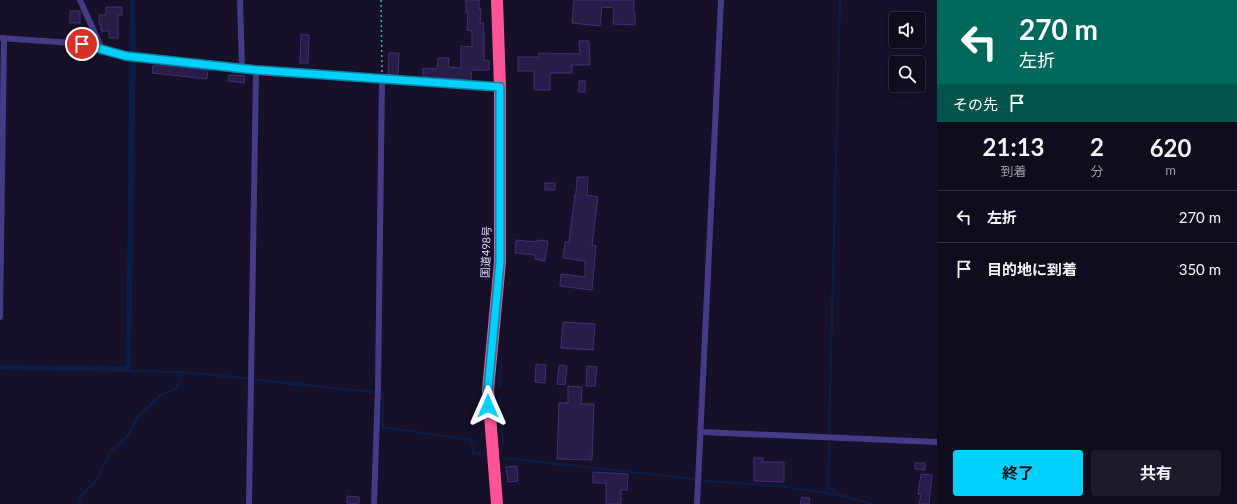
<!DOCTYPE html>
<html lang="ja">
<meta charset="utf-8">
<style>
:root{--surface:#100c1e;--page:#1e1a2b;--text:#f1f3f6;--muted:#9c9ba4;--line:#302c3c;--accent:#04d0fe}
body{margin:0;font-family:Lato,"Noto Sans JP",sans-serif;background:var(--page);color:var(--text);height:100vh;display:flex;flex-direction:column;font-size:15px;white-space:nowrap}
*{box-sizing:border-box;margin:0}
p{font-size:13px;color:var(--muted)}
.icon{flex:none;width:22px;height:22px;fill:none;stroke:currentColor;stroke-width:2;stroke-linecap:round;stroke-linejoin:round}
.map{position:relative;flex:1;overflow:hidden}
.panel{display:flex;flex-direction:column;background:var(--surface);width:300px}
.panel>*{flex:none}
.hud{background:#00695c;color:#fff;overflow:hidden}
.controls{position:absolute;left:889px;top:12px;display:grid;gap:8px}
.controls a{display:grid;place-items:center;width:36px;height:36px;border-radius:4px;background:var(--surface);box-shadow:0 2px 6px #0003,0 0 0 1px var(--line);font-size:20px}
.pin{position:absolute;display:grid;place-items:center;width:34px;height:34px;color:#fff;margin:-17px;border:2px solid #fff;border-radius:50%;box-shadow:0 1px 4px #0007}
.me{position:absolute;width:44px;margin:-22px;rotate:0deg;stroke-linejoin:round;filter:drop-shadow(0 0 3px #0008)}
.turn{display:flex;align-items:center;gap:14px;height:84px;padding:0 16px;font-size:18px}
.turn .icon{width:52px;height:52px;stroke-width:2.5}
.turn b{display:block;font-size:28px;line-height:34px}
.then{display:flex;align-items:center;height:38px;padding:0 16px;background:#0003;gap:8px;font-size:15px}
.eta{display:flex;justify-content:space-evenly;align-items:center;height:68px;text-align:center}
.eta b{font-size:24px;font-weight:700;line-height:28px}
.primary-button{display:flex;gap:8px;margin-top:auto;padding:8px 16px}
.primary-button a{flex:1;height:46px;border-radius:4px;background:var(--accent);color:#111;font-size:16px;font-weight:700;line-height:46px;text-align:center}
.primary-button a+a{background:var(--page);color:var(--text)}
ul{padding:0;list-style:none}
li{display:flex;align-items:center;gap:12px;height:52px;padding:0 16px;border-top:1px solid var(--line)}
li div{flex:1}
li b{display:block;font-size:15px}
li em{font-style:normal}
main{display:flex;flex:1;min-height:0}
.map>svg:first-child{display:block}
.water{fill:#0b1c46}
.lines{fill:none;stroke-linecap:round;stroke-linejoin:round}
.stream{stroke:#0b1c46;stroke-width:2.5}
.building{fill:#291c49;stroke:#422e75}
.path{stroke:#30b7ba;stroke-width:1.5;stroke-dasharray:2 3;stroke-linecap:butt}
.street{stroke:#443b87;stroke-width:6}
.highway{stroke:#fe5397;stroke-width:12}
.route-casing{stroke:#0387a5;stroke-width:10}
.route{stroke:#04d0fe;stroke-width:7}
.labels{text-anchor:middle;stroke-width:3.5;stroke-linejoin:round;paint-order:stroke}
.street-label{font-size:11px;fill:#dfd7ff;stroke:#161028}
</style>
<main>
<div class="map">
<svg width="937" height="504" viewBox="0 0 937 504">
<rect width="100%" height="100%" fill="#161028"/>
<polygon class="water" points="130,0 135,0 136,51 131,372 0,370 0,365 126,366"/>
<g class="lines">
<g class="stream">
<polyline points="129,369 133,371 182,372 246,378"/>
<polyline points="257,380 373,392"/>
<polyline points="499,386 502,356"/>
<polyline points="383,393 382,427 471,440 473,453 486,455"/>
<polyline points="499,398 503,443"/>
<polyline points="829,433 840,0"/>
<polyline points="829,443 828,487 835,490 835,494"/>
<polyline points="504,458 694,479"/>
<polyline points="704,481 778,486 835,494 873,504"/>
<polyline points="80,504 79,498 96,481 111,451 128,435 139,415 161,395 177,388 182,372"/>
</g>
</g>
<g class="building">
<polygon points="466,0 479,0 479,9 481,9 480,23 484,23 483,33 484,33 484,60 489,61 489,70 472,70 471,80 423,77 423,68 437,69 438,58 449,58 448,67 461,68 461,46 472,47 472,31 467,30 468,13 466,13"/>
<polygon points="574,0 634,0 634,12 635,13 635,25 613,24 614,8 602,7 600,26 572,23"/>
<polygon points="106,7 122,7 122,15 118,15 118,38 109,38 109,31 101,31 101,25 99,25 99,15 106,15"/>
<rect x="70" y="11" width="10" height="12"/>
<polygon points="301,34 309,35 308,63 300,63"/>
<polygon points="579,41 589,41 590,65 572,65 572,73 550,73 550,90 534,90 534,71 518,71 518,57 539,57 539,53 580,54"/>
<polygon points="389,53 399,53 398,75 388,75"/>
<polygon points="153,65 208,70 207,79 152,73"/>
<polygon points="229,75 245,76 244,83 228,81"/>
<rect x="579" y="81" width="6" height="11"/>
<polygon points="577,177 588,177 587,195 598,197 592,245 596,246 592,290 560,286 561,274 585,277 585,261 563,258 565,242 569,242 575,194 576,194"/>
<rect x="545" y="183" width="10" height="7"/>
<polygon points="516,240 537,242 537,240 548,241 545,261 535,259 535,255 515,253"/>
<polygon points="563,322 595,324 593,350 561,348"/>
<polygon points="536,364 546,365 545,383 535,382"/>
<polygon points="559,365 567,366 565,385 557,384"/>
<polygon points="587,366 597,367 595,386 586,386"/>
<polygon points="568,386 582,387 581,404 594,404 592,460 557,459 559,403 568,403"/>
<polygon points="754,458 763,458 763,462 784,462 784,482 754,481"/>
<polygon points="915,463 925,463 925,470 915,469"/>
<polygon points="517,466 518,481 508,482 506,467"/>
<polygon points="593,472 628,474 627,490 621,490 621,504 606,504 606,483 593,483"/>
<polygon points="921,474 932,475 929,504 919,504 921,495 918,494"/>
<polygon points="347,496 359,497 359,504 347,503"/>
<polygon points="802,497 810,498 809,504 800,504"/>
</g>
<g class="lines">
<polyline class="path" points="381,0 382,72"/>
<g class="street">
<polyline points="80,0 102,49"/>
<polyline points="240,0 242,68"/>
<polyline points="0,38 73,43 91,46 126,56 256,70 500,87"/>
<polyline points="0,317 4,38"/>
<polyline points="701,432 937,442"/>
<polyline points="249,504 256,70"/>
<polyline points="374,504 378,387 382,78"/>
<polyline points="697,504 721,0"/>
</g>
<polyline class="highway" points="497,504 488,390 500,262 500,87 497,0"/>
</g>
<g class="lines">
<defs>
<polyline id="route" points="82,44 126,56 256,70 500,87 500,262 488,390 488,406"/>
</defs>
<use href="#route" class="route-casing"/>
<use href="#route" class="route"/>
</g>
<g class="labels">
<g class="street-label">
<text transform="translate(486 252) rotate(-88)" y="4">国道498号</text>
</g>
</g>
</svg>
<div class="controls">
<a><svg class="icon" aria-label="sound" viewBox="0 0 24 24"><path d="M4 9h4l5-4v14l-5-4H4zM17 9q2 3 0 6"/></svg></a>
<a><svg class="icon" aria-label="search" viewBox="0 0 24 24"><circle cx="10" cy="10" r="6"/><path d="M15 15l6 6"/></svg></a>
</div>
<div class="pin" style="left:82px;top:44px;background:#d93025"><svg class="icon" aria-label="arrive" viewBox="0 0 24 24"><path d="M6 21V4h12l-3 4 3 4H6"/></svg></div>
<svg class="me" style="left:488px;top:406px" viewBox="-20 -20 40 40"><path d="M0-17L14 15 0 8-14 15z" fill="#04d0fe" stroke="#fff" stroke-width="4"/></svg>
</div>
<section class="panel">
<div class="hud">
<div class="turn"><svg class="icon" aria-label="left" viewBox="0 0 24 24"><path d="M17 20v-9H6M10 6l-5 5 5 5"/></svg><div><b>270 m</b>左折</div></div>
<div class="then">その先<svg class="icon" aria-label="arrive" viewBox="0 0 24 24"><path d="M6 21V4h12l-3 4 3 4H6"/></svg></div>
</div>
<div class="eta">
<div><b>21:13</b><p>到着</p></div>
<div><b>2</b><p>分</p></div>
<div><b>620</b><p>m</p></div>
</div>
<ul>
<li><svg class="icon" aria-label="left" viewBox="0 0 24 24"><path d="M17 20v-9H6M10 6l-5 5 5 5"/></svg><div><b>左折</b></div><em>270 m</em></li>
<li><svg class="icon" aria-label="arrive" viewBox="0 0 24 24"><path d="M6 21V4h12l-3 4 3 4H6"/></svg><div><b>目的地に到着</b></div><em>350 m</em></li>
</ul>
<div class="primary-button"><a>終了</a><a>共有</a></div>
</section>
</main>
